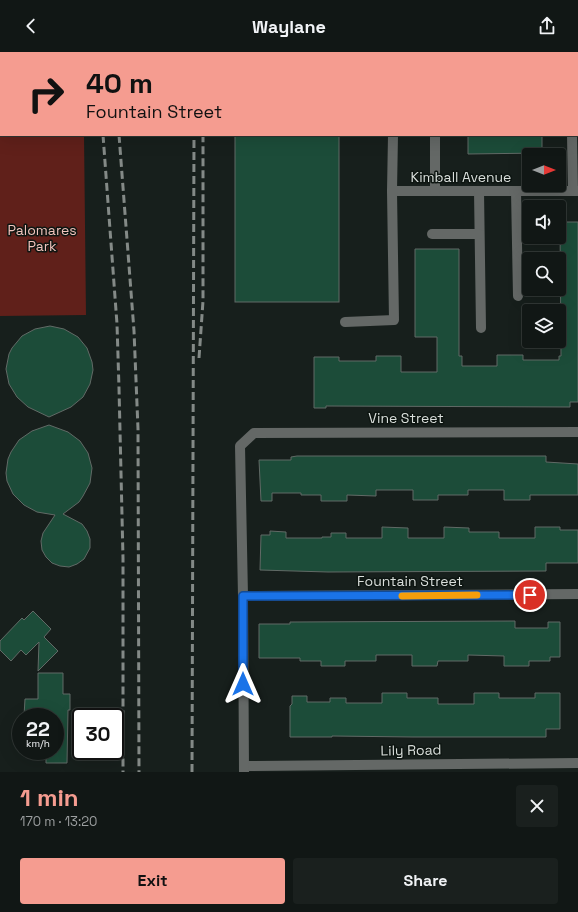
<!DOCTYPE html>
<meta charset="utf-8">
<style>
:root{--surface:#111715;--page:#1a201e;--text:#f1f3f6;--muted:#9c9fa0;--line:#303634;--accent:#f59c90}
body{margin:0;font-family:"Space Grotesk",sans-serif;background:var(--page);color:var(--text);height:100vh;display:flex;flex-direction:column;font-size:15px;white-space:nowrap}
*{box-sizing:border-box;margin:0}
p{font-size:13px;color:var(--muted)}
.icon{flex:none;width:22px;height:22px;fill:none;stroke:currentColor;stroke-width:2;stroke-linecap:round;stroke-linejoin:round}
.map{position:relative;height:720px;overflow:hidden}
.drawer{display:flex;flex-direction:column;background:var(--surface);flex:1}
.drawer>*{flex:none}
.top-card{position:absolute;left:0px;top:0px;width:578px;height:84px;box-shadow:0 4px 16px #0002,0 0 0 1px var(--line);background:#f59c90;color:#111;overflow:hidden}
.needle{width:26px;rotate:90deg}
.buttons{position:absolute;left:522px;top:96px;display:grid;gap:8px}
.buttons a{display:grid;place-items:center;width:44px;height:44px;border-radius:4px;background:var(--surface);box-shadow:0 4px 16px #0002,0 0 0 1px var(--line);font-size:20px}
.speed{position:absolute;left:12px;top:656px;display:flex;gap:8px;font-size:20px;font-weight:700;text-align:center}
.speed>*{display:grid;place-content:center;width:52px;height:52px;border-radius:50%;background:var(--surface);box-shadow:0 4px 16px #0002,0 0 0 1px var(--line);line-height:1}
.speed small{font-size:10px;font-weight:400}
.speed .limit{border:2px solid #111;border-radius:6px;background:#fff;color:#111}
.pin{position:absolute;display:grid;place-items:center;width:34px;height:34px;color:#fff;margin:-17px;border:2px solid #fff;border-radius:50%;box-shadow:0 1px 4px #0007}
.me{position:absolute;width:44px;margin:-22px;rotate:0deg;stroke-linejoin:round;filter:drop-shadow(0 0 3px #0008)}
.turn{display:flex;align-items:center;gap:14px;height:84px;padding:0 20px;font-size:18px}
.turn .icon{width:52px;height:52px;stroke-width:2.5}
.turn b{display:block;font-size:28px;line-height:34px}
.round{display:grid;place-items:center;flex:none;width:42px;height:42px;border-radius:4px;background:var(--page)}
.overview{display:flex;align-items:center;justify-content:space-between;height:68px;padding:0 20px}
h1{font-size:24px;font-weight:700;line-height:30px;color:var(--accent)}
.button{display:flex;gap:8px;margin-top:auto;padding:8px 20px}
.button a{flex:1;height:46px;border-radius:4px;background:var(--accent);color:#111;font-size:16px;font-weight:700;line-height:46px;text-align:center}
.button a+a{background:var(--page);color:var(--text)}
header{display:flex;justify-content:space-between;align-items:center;height:52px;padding:0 20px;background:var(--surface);font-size:18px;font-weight:700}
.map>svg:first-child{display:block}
.green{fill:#60201a}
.building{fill:#1c4c39;stroke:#616a66}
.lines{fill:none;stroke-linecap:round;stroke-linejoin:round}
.minor{stroke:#646866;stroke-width:10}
.rail{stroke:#848a87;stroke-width:3;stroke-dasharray:8 4;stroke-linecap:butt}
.route-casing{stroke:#114b97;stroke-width:10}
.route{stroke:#1a73e8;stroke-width:7}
.slow{stroke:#f59e0b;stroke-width:7}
.labels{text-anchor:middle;stroke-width:3;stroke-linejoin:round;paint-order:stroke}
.street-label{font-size:14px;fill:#dadfdc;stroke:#0e1612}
.park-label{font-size:14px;fill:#f1c3bc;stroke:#0e1612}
</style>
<header><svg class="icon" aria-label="back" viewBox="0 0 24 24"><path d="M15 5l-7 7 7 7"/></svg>Waylane<svg class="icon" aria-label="share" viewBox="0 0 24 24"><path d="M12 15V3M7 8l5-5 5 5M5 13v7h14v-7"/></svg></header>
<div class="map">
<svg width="578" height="720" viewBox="0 0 578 720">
<rect width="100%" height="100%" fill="#171f1c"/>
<polygon class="green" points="0,75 1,83 84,83 86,263 0,264"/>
<g class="building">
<rect x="235" y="83" width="104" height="167"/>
<polygon points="468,83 542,83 542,101 468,102"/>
<polygon points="560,170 578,170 578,350 570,350 570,355 326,354 326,356 314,356 314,305 339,305 339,309 376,309 376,304 401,304 401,320 437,320 437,285 415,285 415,197 459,197 459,304 462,304 462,314 497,314 497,303 523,303 523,308 559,308 559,304 561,304"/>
<polygon points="50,274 64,277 78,285 87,296 92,310 93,318 90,332 83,345 71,355 49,365 28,355 17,345 9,332 6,317 9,302 12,296 22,284 35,277"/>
<polygon points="49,373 68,380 80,389 88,401 92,416 90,431 83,444 79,450 63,462 82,472 87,479 90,487 90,496 84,507 77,512 69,515 60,514 52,511 46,505 42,498 41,489 43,481 55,463 37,460 24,453 13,442 7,429 6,421 8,407 11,400 19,388 32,379"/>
<polygon points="297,404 546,404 546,410 578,412 578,443 530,443 530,448 504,448 504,438 468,438 468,443 438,443 438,448 413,448 413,438 376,438 376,444 347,443 347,449 321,449 321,443 301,443 301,441 272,441 272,449 261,449 259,408 291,408 291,405"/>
<polygon points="382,475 408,476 408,486 444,486 444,475 469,476 469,480 499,480 499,486 535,486 535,475 560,475 560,478 578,478 578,511 546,511 546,519 328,520 260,518 261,483 270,483 270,479 286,480 286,486 322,486 322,485 331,485 331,481 346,481 346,486 382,486"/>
<polygon points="33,559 51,577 44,585 58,599 38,619 39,590 26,603 21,598 11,609 0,598 0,589 22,566 24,568"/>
<polygon points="515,569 515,576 548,576 548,570 560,570 560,605 550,605 550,609 529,609 529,614 504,614 504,604 468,603 468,609 438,609 437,614 412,614 412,603 376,603 376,609 345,609 345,614 321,614 321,609 300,609 300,606 259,606 259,572 290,572 290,570"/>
<polygon points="38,621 63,621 63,642 70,642 70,658 68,658 67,711 46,711 46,699 55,699 55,664 24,664 25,647 38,647"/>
<polygon points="382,641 407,641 407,646 438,646 438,652 474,652 474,641 499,641 499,646 535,646 535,641 560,641 560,677 546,677 546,685 413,685 332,684 332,685 290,685 290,654 292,652 292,644 307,644 307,650 330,650 330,646 346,646 346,651 382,651"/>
</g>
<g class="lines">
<g class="minor">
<polyline points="571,0 571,1"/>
<polyline points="395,1 395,0"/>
<polyline points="436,1 436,0"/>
<polyline points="572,83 573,139"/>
<polyline points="392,139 578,139"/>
<polyline points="435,139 435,83"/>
<polyline points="479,139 481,276"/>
<polyline points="516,139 518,244"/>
<polyline points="432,182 479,182"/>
<polyline points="345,270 394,268 392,139 393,83"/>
<polyline points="243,544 578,542"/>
<polyline points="244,714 578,711"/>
<polyline points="244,720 243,544 240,394 254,381 578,380"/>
</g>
<g class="rail">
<polyline points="97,0 97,1"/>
<polyline points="112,0 112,1"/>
<polyline points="194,1 194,0"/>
<polyline points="203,1 203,0"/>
<polyline points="103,83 117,272 119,336 123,506 123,720"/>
<polyline points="119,83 134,279 138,377 139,720"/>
<polyline points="199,306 203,249 203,83"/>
<polyline points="192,720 194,83"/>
</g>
</g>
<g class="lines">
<defs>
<polyline id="route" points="243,632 243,544 530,543"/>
</defs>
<use href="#route" class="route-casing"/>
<use href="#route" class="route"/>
<polyline class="slow" points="402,544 477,543"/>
</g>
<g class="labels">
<g class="street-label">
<text x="461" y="130">Kimball Avenue</text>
<text x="406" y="371">Vine Street</text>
<text x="410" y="534">Fountain Street</text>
<text transform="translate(411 698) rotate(-1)" y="5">Lily Road</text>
</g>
<g class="park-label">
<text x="42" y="183">Palomares<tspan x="42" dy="16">Park</tspan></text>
</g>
</g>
</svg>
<div class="buttons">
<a><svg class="needle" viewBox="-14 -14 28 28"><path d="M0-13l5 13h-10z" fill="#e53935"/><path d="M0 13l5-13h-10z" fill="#9c9fa0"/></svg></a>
<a><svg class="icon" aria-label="sound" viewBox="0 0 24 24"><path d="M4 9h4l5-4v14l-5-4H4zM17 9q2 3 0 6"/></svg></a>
<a><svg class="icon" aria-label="search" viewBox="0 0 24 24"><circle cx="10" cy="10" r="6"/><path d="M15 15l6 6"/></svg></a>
<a><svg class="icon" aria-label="layers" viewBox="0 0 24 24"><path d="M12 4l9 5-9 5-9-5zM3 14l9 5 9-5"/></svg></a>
</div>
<div class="speed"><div>22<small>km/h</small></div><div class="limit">30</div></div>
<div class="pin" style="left:530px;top:543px;background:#d93025"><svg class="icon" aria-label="arrive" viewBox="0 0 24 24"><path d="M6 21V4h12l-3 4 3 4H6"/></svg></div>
<svg class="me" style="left:243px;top:632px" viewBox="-20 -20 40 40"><path d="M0-17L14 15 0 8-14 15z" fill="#1a73e8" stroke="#fff" stroke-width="4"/></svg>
<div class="top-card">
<div class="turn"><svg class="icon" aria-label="right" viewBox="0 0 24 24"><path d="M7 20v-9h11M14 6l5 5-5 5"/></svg><div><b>40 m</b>Fountain Street</div></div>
</div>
</div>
<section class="drawer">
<div class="overview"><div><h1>1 min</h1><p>170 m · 13:20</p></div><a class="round"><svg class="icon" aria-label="close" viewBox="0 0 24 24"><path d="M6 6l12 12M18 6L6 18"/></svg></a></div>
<div class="button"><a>Exit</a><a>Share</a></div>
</section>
